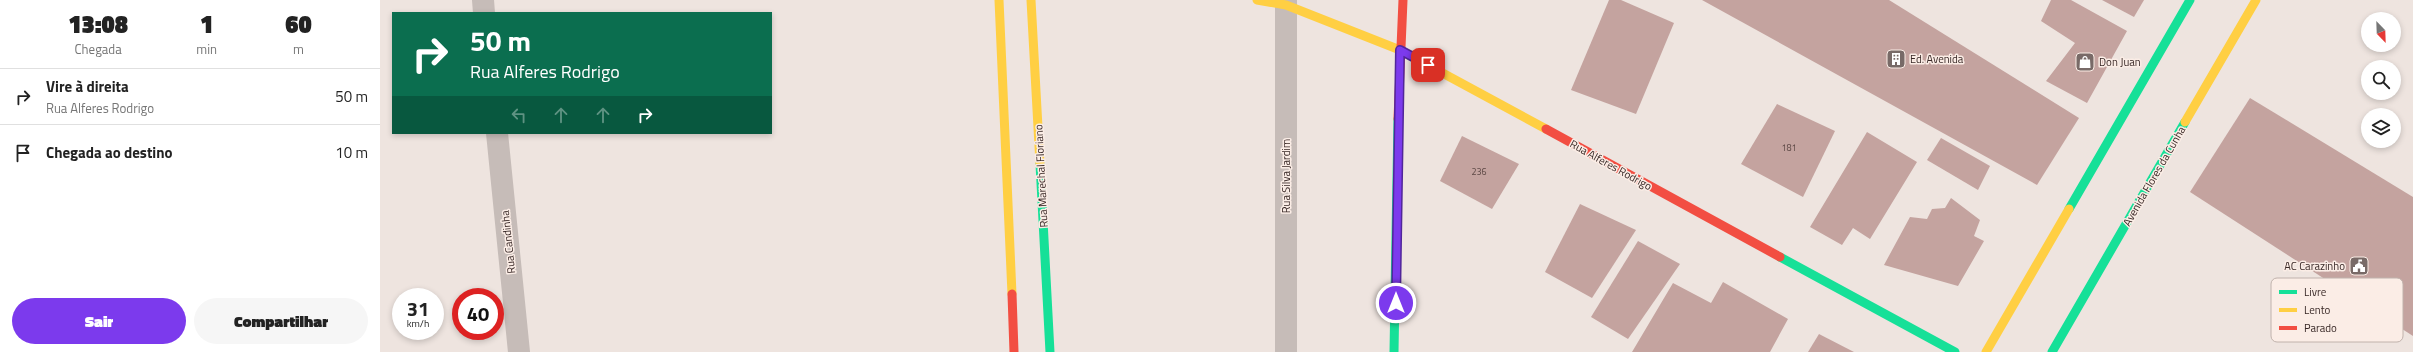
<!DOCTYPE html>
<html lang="pt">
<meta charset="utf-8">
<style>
:root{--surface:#fff;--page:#f6f6f6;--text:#222;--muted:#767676;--line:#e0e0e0;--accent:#7c3aed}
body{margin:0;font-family:"Titillium Web",sans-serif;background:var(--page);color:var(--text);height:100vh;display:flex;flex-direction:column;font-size:15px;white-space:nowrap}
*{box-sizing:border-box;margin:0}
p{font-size:13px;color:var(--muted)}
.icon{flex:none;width:22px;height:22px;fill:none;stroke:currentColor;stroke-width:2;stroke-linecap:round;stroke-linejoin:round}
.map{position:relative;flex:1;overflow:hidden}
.side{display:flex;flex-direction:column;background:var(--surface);width:380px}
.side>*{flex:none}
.guide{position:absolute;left:12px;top:12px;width:380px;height:122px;border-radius:0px;box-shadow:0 2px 6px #0003;background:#0b6e4f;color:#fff;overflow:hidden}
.needle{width:26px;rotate:157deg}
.tools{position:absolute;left:1981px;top:12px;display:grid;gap:8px}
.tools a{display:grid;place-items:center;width:40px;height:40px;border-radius:50%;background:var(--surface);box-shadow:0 2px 6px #0003;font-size:20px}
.speed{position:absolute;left:12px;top:288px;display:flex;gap:8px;font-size:20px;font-weight:700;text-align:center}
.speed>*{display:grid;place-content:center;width:52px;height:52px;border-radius:50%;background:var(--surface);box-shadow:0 2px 6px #0003;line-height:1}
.speed small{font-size:10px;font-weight:400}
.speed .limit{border:6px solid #d22;background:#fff;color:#111}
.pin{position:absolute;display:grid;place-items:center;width:34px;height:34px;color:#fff;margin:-17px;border-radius:8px;box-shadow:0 2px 6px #0006}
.me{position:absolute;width:44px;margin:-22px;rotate:0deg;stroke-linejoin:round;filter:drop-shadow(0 0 3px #0008)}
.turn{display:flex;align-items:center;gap:14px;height:84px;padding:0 12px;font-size:18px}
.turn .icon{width:52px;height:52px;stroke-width:2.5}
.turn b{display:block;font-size:28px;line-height:34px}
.lanes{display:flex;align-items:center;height:38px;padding:0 12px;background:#0003;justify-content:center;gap:20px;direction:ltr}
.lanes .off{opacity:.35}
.eta{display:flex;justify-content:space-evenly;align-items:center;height:68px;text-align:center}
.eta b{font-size:24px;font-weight:800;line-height:28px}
.primary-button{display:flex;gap:8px;margin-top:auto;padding:8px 12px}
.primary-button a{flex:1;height:46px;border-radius:24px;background:var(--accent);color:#fff;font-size:16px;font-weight:800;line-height:46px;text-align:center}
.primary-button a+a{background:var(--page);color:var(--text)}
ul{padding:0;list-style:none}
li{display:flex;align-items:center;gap:12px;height:56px;padding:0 12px;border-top:1px solid var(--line)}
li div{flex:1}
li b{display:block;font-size:15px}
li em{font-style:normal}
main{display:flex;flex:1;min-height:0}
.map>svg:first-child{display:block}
.building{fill:#c4a39f}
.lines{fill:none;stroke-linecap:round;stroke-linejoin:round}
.street{stroke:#c6bcb8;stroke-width:22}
.fast{stroke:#16e098;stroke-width:9}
.slow{stroke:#ffcf43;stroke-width:9}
.jam{stroke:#f24e42;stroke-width:9}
.route-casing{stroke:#51269a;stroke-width:10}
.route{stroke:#7c3aed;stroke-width:7}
.labels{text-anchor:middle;stroke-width:3;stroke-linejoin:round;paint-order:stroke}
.number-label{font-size:9px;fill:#5b4744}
.poi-label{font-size:11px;fill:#382826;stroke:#fbede6;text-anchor:start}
.street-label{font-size:11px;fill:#382826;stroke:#fbede6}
.key{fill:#fbede6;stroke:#c0b2ac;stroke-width:1}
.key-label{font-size:11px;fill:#382826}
</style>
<main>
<section class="side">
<div class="eta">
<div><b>13:08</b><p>Chegada</p></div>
<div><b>1</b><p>min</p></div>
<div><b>60</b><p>m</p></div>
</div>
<ul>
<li><svg class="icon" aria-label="right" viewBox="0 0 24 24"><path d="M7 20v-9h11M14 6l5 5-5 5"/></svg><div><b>Vire à direita</b><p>Rua Alferes Rodrigo</p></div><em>50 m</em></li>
<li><svg class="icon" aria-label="arrive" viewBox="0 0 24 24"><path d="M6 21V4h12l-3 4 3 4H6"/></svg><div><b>Chegada ao destino</b></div><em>10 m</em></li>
</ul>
<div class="primary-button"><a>Sair</a><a>Compartilhar</a></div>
</section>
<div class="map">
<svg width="2033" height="352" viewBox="0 0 2033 352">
<rect width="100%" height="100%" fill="#eee4df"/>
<g class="building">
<polygon points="1229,0 1241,0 1294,23 1256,114 1191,90"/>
<polygon points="1322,0 1509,0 1699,118 1657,185"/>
<polygon points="1671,0 1691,0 1747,31 1707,103 1666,81 1695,43 1661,21"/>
<polygon points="1722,0 1764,0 1754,17"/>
<polygon points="1870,98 2033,197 2033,336 1810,192"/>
<polygon points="1397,104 1455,131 1423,197 1361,164"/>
<polygon points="1487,132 1537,162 1490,239 1473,228 1462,245 1430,227"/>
<polygon points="1082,136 1139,164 1112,209 1060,181"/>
<polygon points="1561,138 1610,166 1598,190 1547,160"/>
<polygon points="1571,198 1600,220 1594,236 1604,241 1578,286 1504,265 1530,217 1547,219 1552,209 1565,208"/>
<polygon points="1200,204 1256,230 1212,298 1165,272"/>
<polygon points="1258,241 1300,264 1248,339 1211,317"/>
<polygon points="1343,282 1408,319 1390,352 1252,352 1293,283 1331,303"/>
<polygon points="1439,334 1474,352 1428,352"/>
</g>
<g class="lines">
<g class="street">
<polyline points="103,0 104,13"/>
<polyline points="117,133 139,352"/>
<polyline points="906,352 906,0"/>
</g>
<g class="fast">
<polyline points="660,164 670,352"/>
<polyline points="1689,209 1810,0"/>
<polyline points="1400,257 1575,352"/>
<polyline points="1014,352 1018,119"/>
<polyline points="1672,352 1805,122"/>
</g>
<g class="slow">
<polyline points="619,0 632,294"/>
<polyline points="651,0 660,164"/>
<polyline points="877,0 906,5 1020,50 1166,129"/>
<polyline points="1805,122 1876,0"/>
<polyline points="1606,352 1689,209"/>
</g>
<g class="jam">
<polyline points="1018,119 1023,0"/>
<polyline points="1166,129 1400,257"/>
<polyline points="632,294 634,352"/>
</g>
</g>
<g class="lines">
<defs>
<polyline id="route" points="1016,303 1020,50 1048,65"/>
</defs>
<use href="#route" class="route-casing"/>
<use href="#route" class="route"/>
</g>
<defs>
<symbol id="building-square" viewBox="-11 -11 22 22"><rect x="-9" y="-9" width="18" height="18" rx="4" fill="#786a67" stroke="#fbede6"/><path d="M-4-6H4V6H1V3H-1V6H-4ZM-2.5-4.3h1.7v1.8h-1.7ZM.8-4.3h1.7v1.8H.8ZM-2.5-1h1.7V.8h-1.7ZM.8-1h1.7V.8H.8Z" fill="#fff"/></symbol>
<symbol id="shop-square" viewBox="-11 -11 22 22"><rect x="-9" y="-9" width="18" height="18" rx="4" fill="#786a67" stroke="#fbede6"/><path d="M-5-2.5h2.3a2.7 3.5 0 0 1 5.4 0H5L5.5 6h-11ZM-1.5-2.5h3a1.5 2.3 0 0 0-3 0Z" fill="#fff"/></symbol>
<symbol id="civic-square" viewBox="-11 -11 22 22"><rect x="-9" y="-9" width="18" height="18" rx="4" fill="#786a67" stroke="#fbede6"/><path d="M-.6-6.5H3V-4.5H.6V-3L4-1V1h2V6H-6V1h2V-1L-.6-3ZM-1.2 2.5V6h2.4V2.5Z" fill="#fff"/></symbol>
</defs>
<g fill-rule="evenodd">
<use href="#building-square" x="1505" y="48" width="22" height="22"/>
<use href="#shop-square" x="1694" y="51" width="22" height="22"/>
<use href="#civic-square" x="1968" y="255" width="22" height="22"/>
</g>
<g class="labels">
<g class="number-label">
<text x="1409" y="151">181</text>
<text x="1099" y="175">236</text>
</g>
<g class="poi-label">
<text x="1530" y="63">Ed. Avenida</text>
<text x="1719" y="66">Don Juan</text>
<text x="1965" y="270" text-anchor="end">AC Carazinho</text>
</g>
<g class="street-label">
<text transform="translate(1231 165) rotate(29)" y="4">Rua Alferes Rodrigo</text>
<text transform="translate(661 176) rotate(-93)" y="4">Rua Marechal Floriano</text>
<text transform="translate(906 176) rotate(-90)" y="4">Rua Silva Jardim</text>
<text transform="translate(1774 176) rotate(-60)" y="4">Avenida Flores da Cunha</text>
<text transform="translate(128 242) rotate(-96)" y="4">Rua Candinha</text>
</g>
</g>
<rect x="1891" y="278" width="132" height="64" rx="6" class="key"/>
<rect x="1899" y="290" width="18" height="4" fill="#16e098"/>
<rect x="1899" y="308" width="18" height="4" fill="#ffcf43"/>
<rect x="1899" y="326" width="18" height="4" fill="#f24e42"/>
<g class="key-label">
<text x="1924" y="296">Livre</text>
<text x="1924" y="314">Lento</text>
<text x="1924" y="332">Parado</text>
</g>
</svg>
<div class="tools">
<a><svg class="needle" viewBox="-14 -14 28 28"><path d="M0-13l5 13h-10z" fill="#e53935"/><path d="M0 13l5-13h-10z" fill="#767676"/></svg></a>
<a><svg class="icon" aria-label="search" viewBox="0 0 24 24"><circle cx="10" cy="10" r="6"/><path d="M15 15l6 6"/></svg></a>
<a><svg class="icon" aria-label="layers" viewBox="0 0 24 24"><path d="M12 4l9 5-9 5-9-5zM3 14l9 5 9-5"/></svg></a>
</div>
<div class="speed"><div>31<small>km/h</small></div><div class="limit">40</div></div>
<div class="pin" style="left:1048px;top:65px;background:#d93025"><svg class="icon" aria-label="arrive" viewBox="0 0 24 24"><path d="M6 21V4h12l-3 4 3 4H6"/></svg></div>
<svg class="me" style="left:1016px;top:303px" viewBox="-20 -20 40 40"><circle r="17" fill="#7c3aed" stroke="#fff" stroke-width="3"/><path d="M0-11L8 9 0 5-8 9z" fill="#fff"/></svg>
<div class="guide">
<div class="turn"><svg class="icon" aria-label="right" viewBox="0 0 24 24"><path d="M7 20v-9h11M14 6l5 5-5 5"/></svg><div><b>50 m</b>Rua Alferes Rodrigo</div></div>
<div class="lanes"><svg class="icon off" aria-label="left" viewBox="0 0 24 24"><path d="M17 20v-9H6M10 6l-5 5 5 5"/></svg><svg class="icon off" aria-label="ahead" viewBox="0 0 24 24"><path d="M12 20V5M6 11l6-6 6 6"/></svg><svg class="icon off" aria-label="ahead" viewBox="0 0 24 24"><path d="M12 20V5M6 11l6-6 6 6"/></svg><svg class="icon" aria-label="right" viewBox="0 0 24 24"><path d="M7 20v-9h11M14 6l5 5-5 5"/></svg></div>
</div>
</div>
</main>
